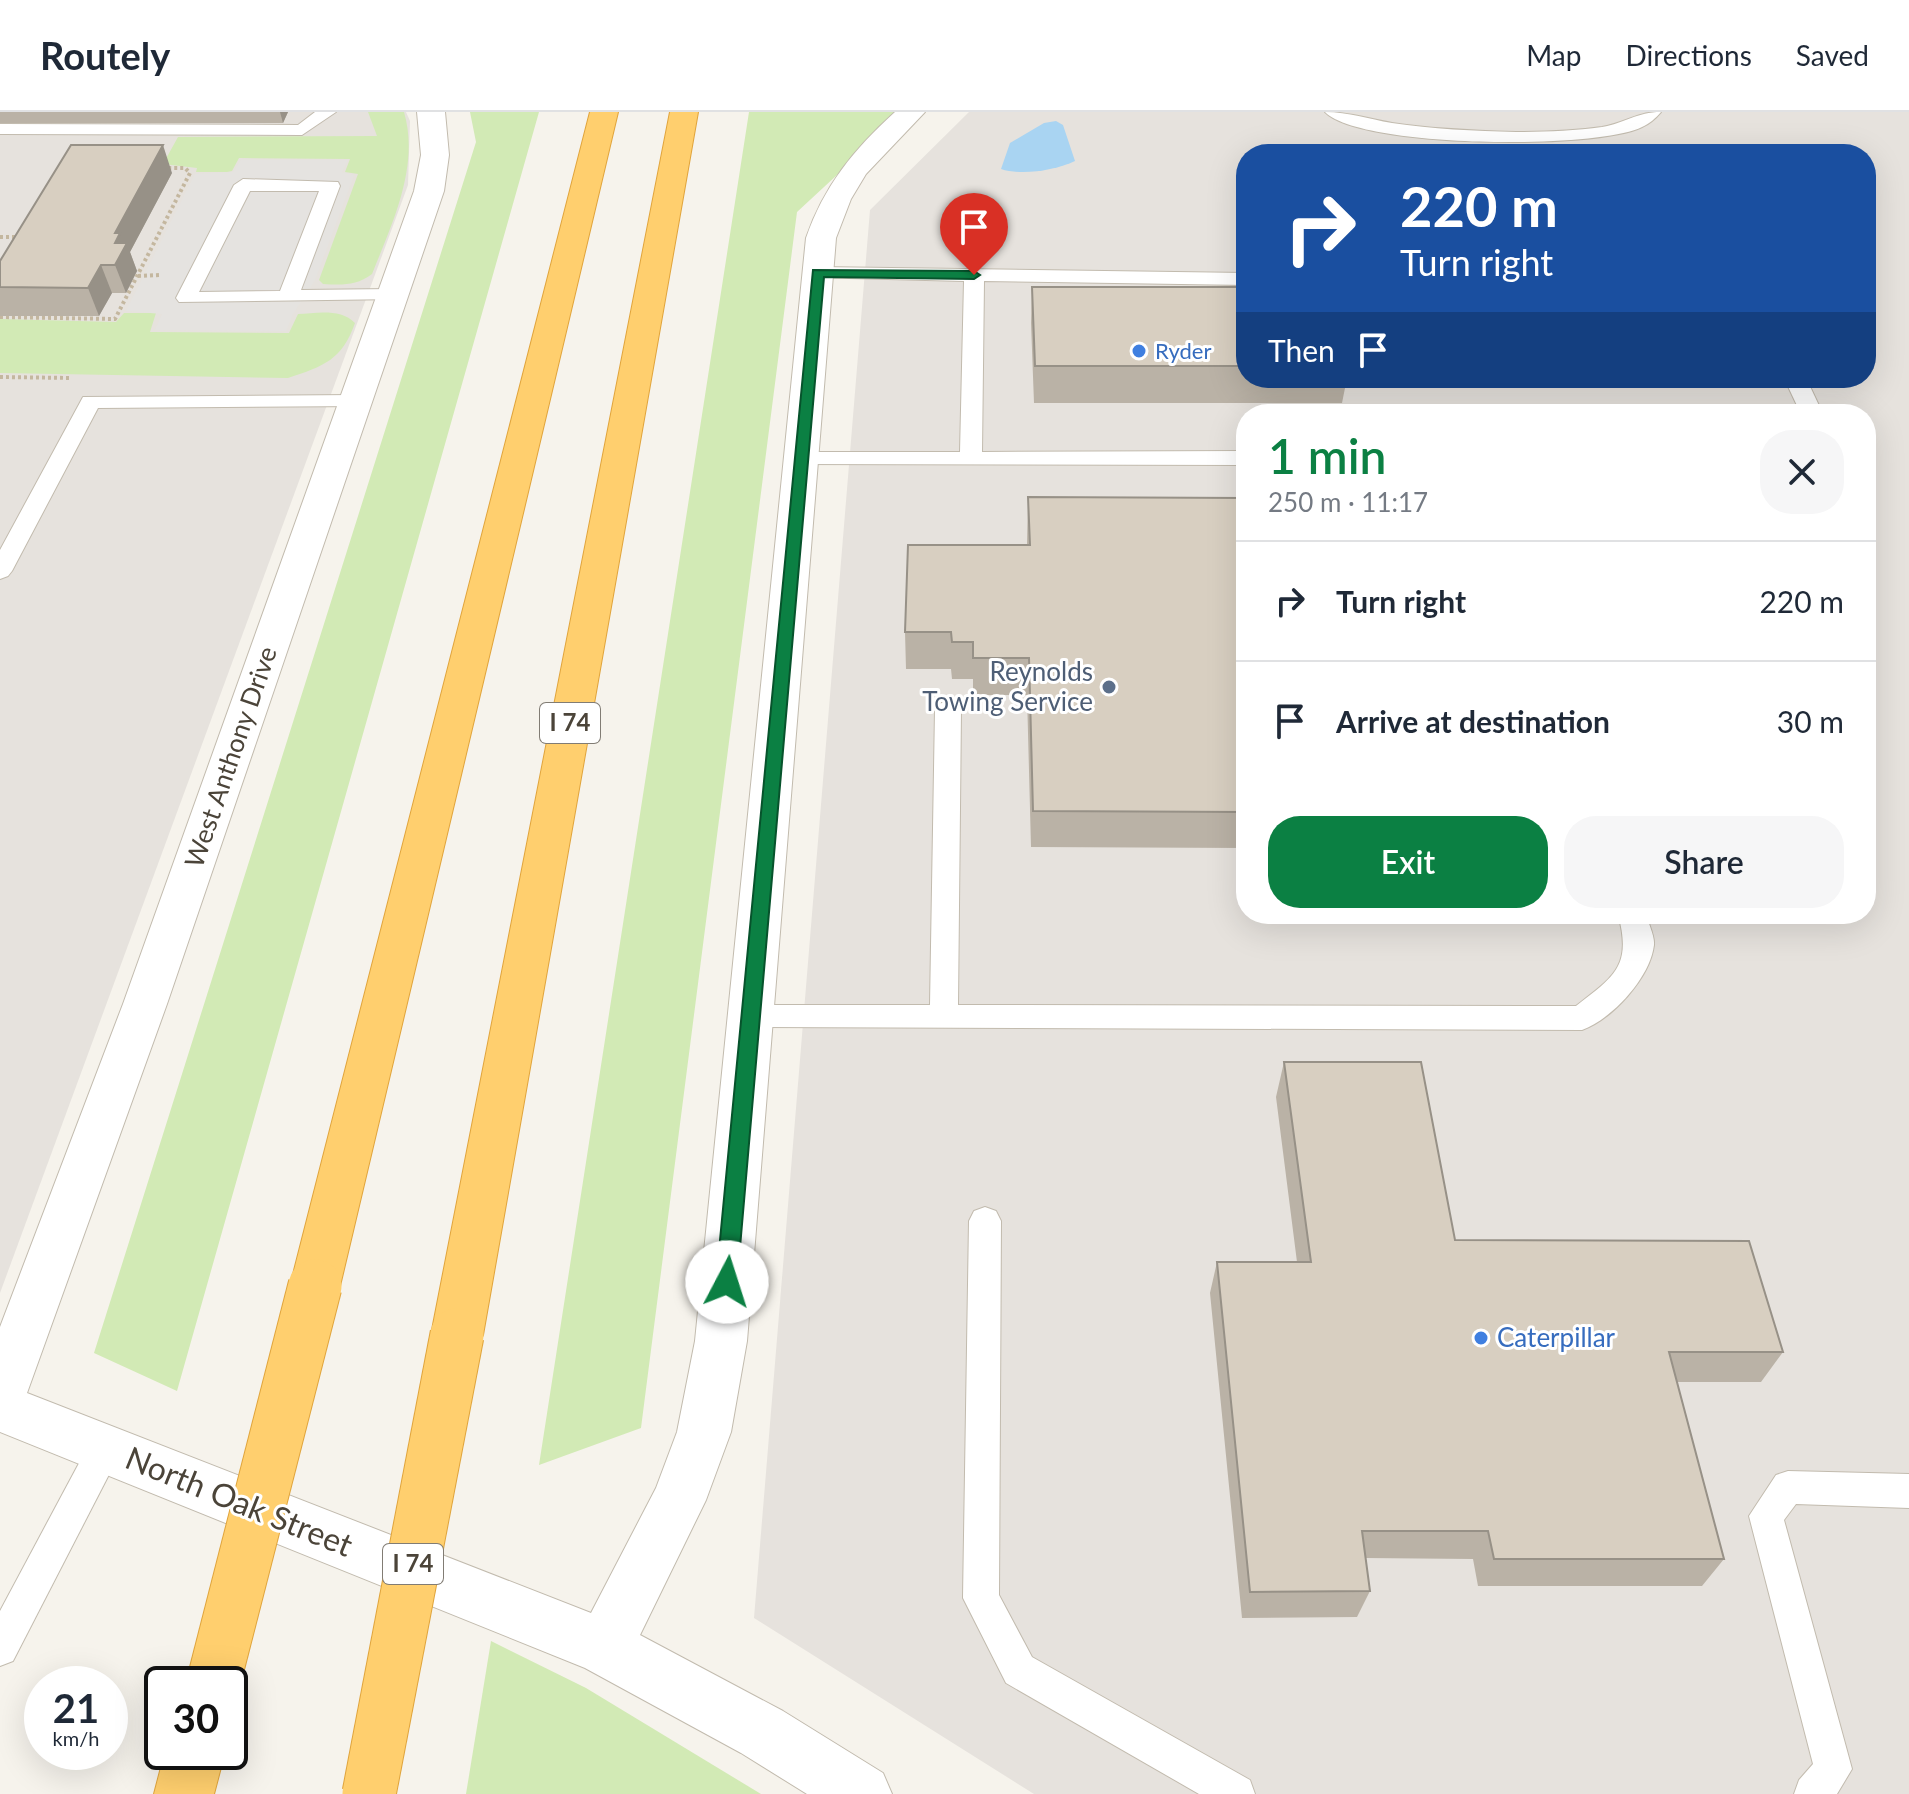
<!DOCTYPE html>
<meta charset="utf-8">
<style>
:root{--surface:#fff;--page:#f6f6f7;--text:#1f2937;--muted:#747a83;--line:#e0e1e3;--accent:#0b8043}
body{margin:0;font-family:Lato,sans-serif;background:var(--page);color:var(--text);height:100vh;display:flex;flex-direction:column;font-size:30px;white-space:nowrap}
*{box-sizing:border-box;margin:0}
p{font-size:26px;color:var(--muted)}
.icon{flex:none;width:44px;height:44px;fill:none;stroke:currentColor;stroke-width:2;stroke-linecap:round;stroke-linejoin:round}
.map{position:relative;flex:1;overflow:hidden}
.details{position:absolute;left:1236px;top:292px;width:640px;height:520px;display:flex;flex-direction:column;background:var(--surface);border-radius:32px;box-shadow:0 8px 32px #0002}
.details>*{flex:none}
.hud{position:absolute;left:1236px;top:32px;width:640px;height:244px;border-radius:32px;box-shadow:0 8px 32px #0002;background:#1a4fa0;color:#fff;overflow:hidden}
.speed{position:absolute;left:24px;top:1554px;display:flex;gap:16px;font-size:40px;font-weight:700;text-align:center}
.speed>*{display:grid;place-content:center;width:104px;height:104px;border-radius:50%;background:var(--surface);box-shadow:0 8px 32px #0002;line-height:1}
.speed small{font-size:20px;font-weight:400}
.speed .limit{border:4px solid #111;border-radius:12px;background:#fff;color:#111}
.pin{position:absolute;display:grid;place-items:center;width:68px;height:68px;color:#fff;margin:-82px -34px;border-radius:50% 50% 50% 0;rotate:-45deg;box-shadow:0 0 8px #0007}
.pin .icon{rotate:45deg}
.me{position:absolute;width:88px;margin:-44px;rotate:5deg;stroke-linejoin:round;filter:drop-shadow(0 0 6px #0008)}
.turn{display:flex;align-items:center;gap:28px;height:168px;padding:0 32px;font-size:36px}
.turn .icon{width:104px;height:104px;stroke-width:2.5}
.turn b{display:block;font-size:56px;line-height:68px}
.then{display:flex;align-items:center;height:76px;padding:0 32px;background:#0003;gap:16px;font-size:30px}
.round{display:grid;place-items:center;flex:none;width:84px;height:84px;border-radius:32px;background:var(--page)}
.summary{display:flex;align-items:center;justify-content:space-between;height:136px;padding:0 32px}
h1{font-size:48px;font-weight:600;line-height:60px;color:var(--accent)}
.button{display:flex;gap:16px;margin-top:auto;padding:16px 32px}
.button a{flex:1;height:92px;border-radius:32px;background:var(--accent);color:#fff;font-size:32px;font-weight:600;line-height:92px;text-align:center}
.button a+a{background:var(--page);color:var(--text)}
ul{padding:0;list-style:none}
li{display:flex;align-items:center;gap:24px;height:120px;padding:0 32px;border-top:2px solid var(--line)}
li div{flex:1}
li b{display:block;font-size:30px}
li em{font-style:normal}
header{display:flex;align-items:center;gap:48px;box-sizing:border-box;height:112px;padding:0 40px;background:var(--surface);border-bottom:2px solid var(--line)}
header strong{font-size:38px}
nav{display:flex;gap:44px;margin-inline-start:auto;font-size:28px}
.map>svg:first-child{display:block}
.industrial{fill:#e6e2dd;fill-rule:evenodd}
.green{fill:#d2eab5}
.parking{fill:#e5e3e0}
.water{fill:#a9d4f2}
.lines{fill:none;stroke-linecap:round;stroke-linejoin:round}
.lane-casing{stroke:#c2bbae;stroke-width:2}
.street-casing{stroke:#c2bbae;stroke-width:2}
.highway-casing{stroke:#e0a43c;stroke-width:2}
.path{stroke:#c4b79f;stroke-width:4;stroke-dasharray:3 3;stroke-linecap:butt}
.lane{fill:#fff;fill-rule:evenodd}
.street{fill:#fff;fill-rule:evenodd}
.highway{fill:#ffcf6e;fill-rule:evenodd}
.highway-bridge-casing{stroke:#e0a43c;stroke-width:55;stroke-linecap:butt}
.highway-bridge{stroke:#ffcf6e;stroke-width:53}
.wall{fill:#bab2a6}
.shaded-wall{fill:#979187}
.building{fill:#d8cfc1;stroke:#979187;stroke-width:2}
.route{fill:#0b8043;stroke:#07532c;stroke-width:2}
.shop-dot{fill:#3f7fe0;stroke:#fff;stroke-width:3}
.service-dot{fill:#5c6f8a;stroke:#fff;stroke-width:3}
.labels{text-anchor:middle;stroke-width:6;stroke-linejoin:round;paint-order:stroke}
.far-shop-label{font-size:22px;fill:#366cbe;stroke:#fff;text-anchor:start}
.shield{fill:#fff;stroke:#817c74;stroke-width:2}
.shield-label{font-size:24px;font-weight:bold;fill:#4b4439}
.service-label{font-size:26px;fill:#4e5e75;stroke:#fff;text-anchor:end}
.street-label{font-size:26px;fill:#4b4439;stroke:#fff}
.shop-label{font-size:26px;fill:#366cbe;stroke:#fff;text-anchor:start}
.near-street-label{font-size:32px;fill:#4b4439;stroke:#fff}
</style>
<header>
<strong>Routely</strong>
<nav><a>Map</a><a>Directions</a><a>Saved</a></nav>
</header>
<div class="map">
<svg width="1909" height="1682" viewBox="0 0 1909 1682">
<rect width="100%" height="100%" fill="#f6f3ec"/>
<g class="industrial">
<polygon points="0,0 406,0 410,9 408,73 0,1181"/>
<path d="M969,0H1909V1682H1034L754,1506L870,98ZM1246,42H1866V266H1246ZM1246,302H1866V802H1246Z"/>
</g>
<g class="green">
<path d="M368,0H404C420,54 392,112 372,162C356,174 342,173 323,172L319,168L358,62L345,60L350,47L239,46L232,59L227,60H196L197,56L163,52L178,25L377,24Z"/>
<polygon points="470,0 539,0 177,1279 94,1241 476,30"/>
<polygon points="749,0 905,0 797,100 641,1316 539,1353"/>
<path d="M124,201H156L150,220L289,221L298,202C316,201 341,196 355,211C342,248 324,254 288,266L0,261V207L116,210Z"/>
<polygon points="491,1529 586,1576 761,1682 466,1682"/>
</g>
<polygon class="parking" points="241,48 348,48 342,60 354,63 315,168 293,202 286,219 155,218 162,202 126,199 195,62 233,60"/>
<path class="water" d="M1056,9L1063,13L1075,49C1057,58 1021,64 1001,57L1010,31L1044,11Z"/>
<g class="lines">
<defs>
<g id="lane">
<polygon points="315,0 336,0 302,23 0,22 0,12 298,13"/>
<path d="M1325,0C1349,0 1368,7 1392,11C1432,17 1474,19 1516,20C1544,20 1574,19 1602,15C1625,11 1637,0 1661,0C1656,6 1649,12 1642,15C1596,38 1360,36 1325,0Z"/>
<path d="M243,67L338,70L340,74L301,178L393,177L403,183L400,187L179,190L176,186L234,73ZM250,79H319L280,179L199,180Z"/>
<polygon points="818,155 1246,161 1246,173 984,169 982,340 1246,339 1246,353 793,352 790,347 793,342 801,340 960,340 964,169 811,165 808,161"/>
<polygon points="1784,266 1806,266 1823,302 1801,302"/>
<polygon points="356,283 367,289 364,294 98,296 12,459 8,464 0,467 0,438 83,285"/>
<path d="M948,589L957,592L961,598L958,893L1576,894C1615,864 1632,854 1618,802H1646C1648,811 1655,824 1654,833C1650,866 1612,907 1582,918L751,915L741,912L737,904L741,896L751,893H930L935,598L939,592Z"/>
<polygon points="985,1095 996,1099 1001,1109 999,1483 1032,1545 1250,1668 1255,1682 1199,1682 1006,1571 963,1486 969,1109 974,1099"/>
<polygon points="105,1320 117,1325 122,1336 117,1347 13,1549 0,1554 0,1499 93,1325"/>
<polygon points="1788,1359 1909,1362 1909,1396 1796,1392 1784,1408 1852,1657 1837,1682 1794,1682 1799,1668 1813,1652 1749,1404 1776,1363"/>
</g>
<path id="street" d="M417,0H445L449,43L444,79L167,892L27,1281L591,1501L656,1376L677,1320L695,1229L806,126C824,74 854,37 895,0H925L866,62L851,87L836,126L747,1229L731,1320L706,1388L640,1523L783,1599L883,1661L892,1682H807L741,1641L585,1556L0,1320V1215L123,892L414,79L421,43Z"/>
<g id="highway">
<polygon points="590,0 618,0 340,1174 333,1190 315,1196 297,1190 290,1174"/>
<polygon points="670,0 698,0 483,1223 475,1239 457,1246 439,1239 431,1223"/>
<polygon points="165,1640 225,1640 214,1682 154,1682"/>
</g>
</defs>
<use href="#lane" class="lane-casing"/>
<use href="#street" class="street-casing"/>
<use href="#highway" class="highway-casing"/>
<g class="path">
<polyline points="0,125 21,125"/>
<polyline points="138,164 161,163"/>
<polyline points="0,205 115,207 190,61 185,56 165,56"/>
<polyline points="0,265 72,266"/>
</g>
<use href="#lane" class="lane"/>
<use href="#street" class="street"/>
<use href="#highway" class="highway"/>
<defs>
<g id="highway-bridge">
<polyline points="213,1572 315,1174"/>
<polyline points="369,1682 457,1223"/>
</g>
</defs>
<use href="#highway-bridge" class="highway-bridge-casing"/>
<use href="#highway-bridge" class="highway-bridge"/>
</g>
<g class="wall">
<polygon points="0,0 288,0 283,11 0,11"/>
<polygon points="172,61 130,140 137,159 126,181 112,181 99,204 0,204 0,149"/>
<polygon points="1032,175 1246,175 1246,266 1347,266 1342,291 1034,291 1031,211"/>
<polygon points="1028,385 1246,386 1246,736 1031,735 1027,583 973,583 973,567 952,567 951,557 906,557 905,520 1027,433"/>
<polygon points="1284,950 1455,1128 1783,1240 1761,1270 1677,1270 1724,1447 1702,1474 1478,1474 1473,1447 1365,1446 1370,1479 1357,1505 1242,1506 1210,1181 1217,1150 1297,1150 1276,985"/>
</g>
<g class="shaded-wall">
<polygon points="280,0 288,0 283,11"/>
<polygon points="163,33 172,61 130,140 137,159 126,181 115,153 115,121"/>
<polygon points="101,153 112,181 99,204 88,176"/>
</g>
<g class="building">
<polygon points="71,33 163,33 115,121 120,121 115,131 127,131 115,153 101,153 88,176 0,175 0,149"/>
<polygon points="1032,175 1246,175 1246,254 1035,254"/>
<polygon points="1028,385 1246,386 1246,700 1033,699 1029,546 973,546 973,530 952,530 951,520 905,520 908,433 1030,433"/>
<polygon points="1284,950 1421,950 1455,1128 1749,1129 1783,1240 1669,1240 1724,1447 1494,1447 1488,1419 1362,1419 1370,1479 1250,1480 1217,1150 1311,1150"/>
</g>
<polygon class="route" points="813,158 974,159 980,163 974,167 824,165 737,1170 734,1177 727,1179 719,1177 716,1170"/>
<g class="shop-dot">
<circle cx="1139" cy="239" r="8"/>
<circle cx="1481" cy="1226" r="8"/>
</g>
<circle class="service-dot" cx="1109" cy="575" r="8"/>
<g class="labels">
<g class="far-shop-label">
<text x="1155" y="247">Ryder</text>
</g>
<g class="shield">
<rect x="540" y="591" width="60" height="40" rx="6"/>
<rect x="383" y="1432" width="60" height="40" rx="6"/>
</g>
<g class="shield-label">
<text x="570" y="619">I 74</text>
<text x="413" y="1460">I 74</text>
</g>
<g class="service-label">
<text x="1093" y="569">Reynolds<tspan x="1093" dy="30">Towing Service</tspan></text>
</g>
<g class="street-label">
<text transform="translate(231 645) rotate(-71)" y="9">West Anthony Drive</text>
</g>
<g class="shop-label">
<text x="1497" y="1235">Caterpillar</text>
</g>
<g class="near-street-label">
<text transform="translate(239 1390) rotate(22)" y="11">North Oak Street</text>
</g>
</g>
</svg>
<div class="speed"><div>21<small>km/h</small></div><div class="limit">30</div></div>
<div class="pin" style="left:974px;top:163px;background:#d93025"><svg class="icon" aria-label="arrive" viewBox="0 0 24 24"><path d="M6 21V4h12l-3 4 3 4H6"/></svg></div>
<svg class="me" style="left:727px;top:1170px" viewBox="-20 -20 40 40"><circle r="19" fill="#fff"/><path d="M0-13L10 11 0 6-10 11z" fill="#0b8043"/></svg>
<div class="hud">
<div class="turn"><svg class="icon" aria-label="right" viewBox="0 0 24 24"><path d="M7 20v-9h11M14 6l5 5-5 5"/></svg><div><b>220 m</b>Turn right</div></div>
<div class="then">Then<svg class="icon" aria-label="arrive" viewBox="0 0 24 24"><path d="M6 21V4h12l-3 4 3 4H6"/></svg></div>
</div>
<section class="details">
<div class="summary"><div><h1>1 min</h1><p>250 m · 11:17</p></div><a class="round"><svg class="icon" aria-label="close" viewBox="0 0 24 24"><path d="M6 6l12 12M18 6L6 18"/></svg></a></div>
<ul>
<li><svg class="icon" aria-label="right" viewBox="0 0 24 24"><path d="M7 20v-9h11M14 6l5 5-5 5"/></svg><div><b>Turn right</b></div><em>220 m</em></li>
<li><svg class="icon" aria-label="arrive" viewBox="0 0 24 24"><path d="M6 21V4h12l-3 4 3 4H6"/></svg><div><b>Arrive at destination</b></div><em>30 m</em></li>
</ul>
<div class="button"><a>Exit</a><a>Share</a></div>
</section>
</div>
